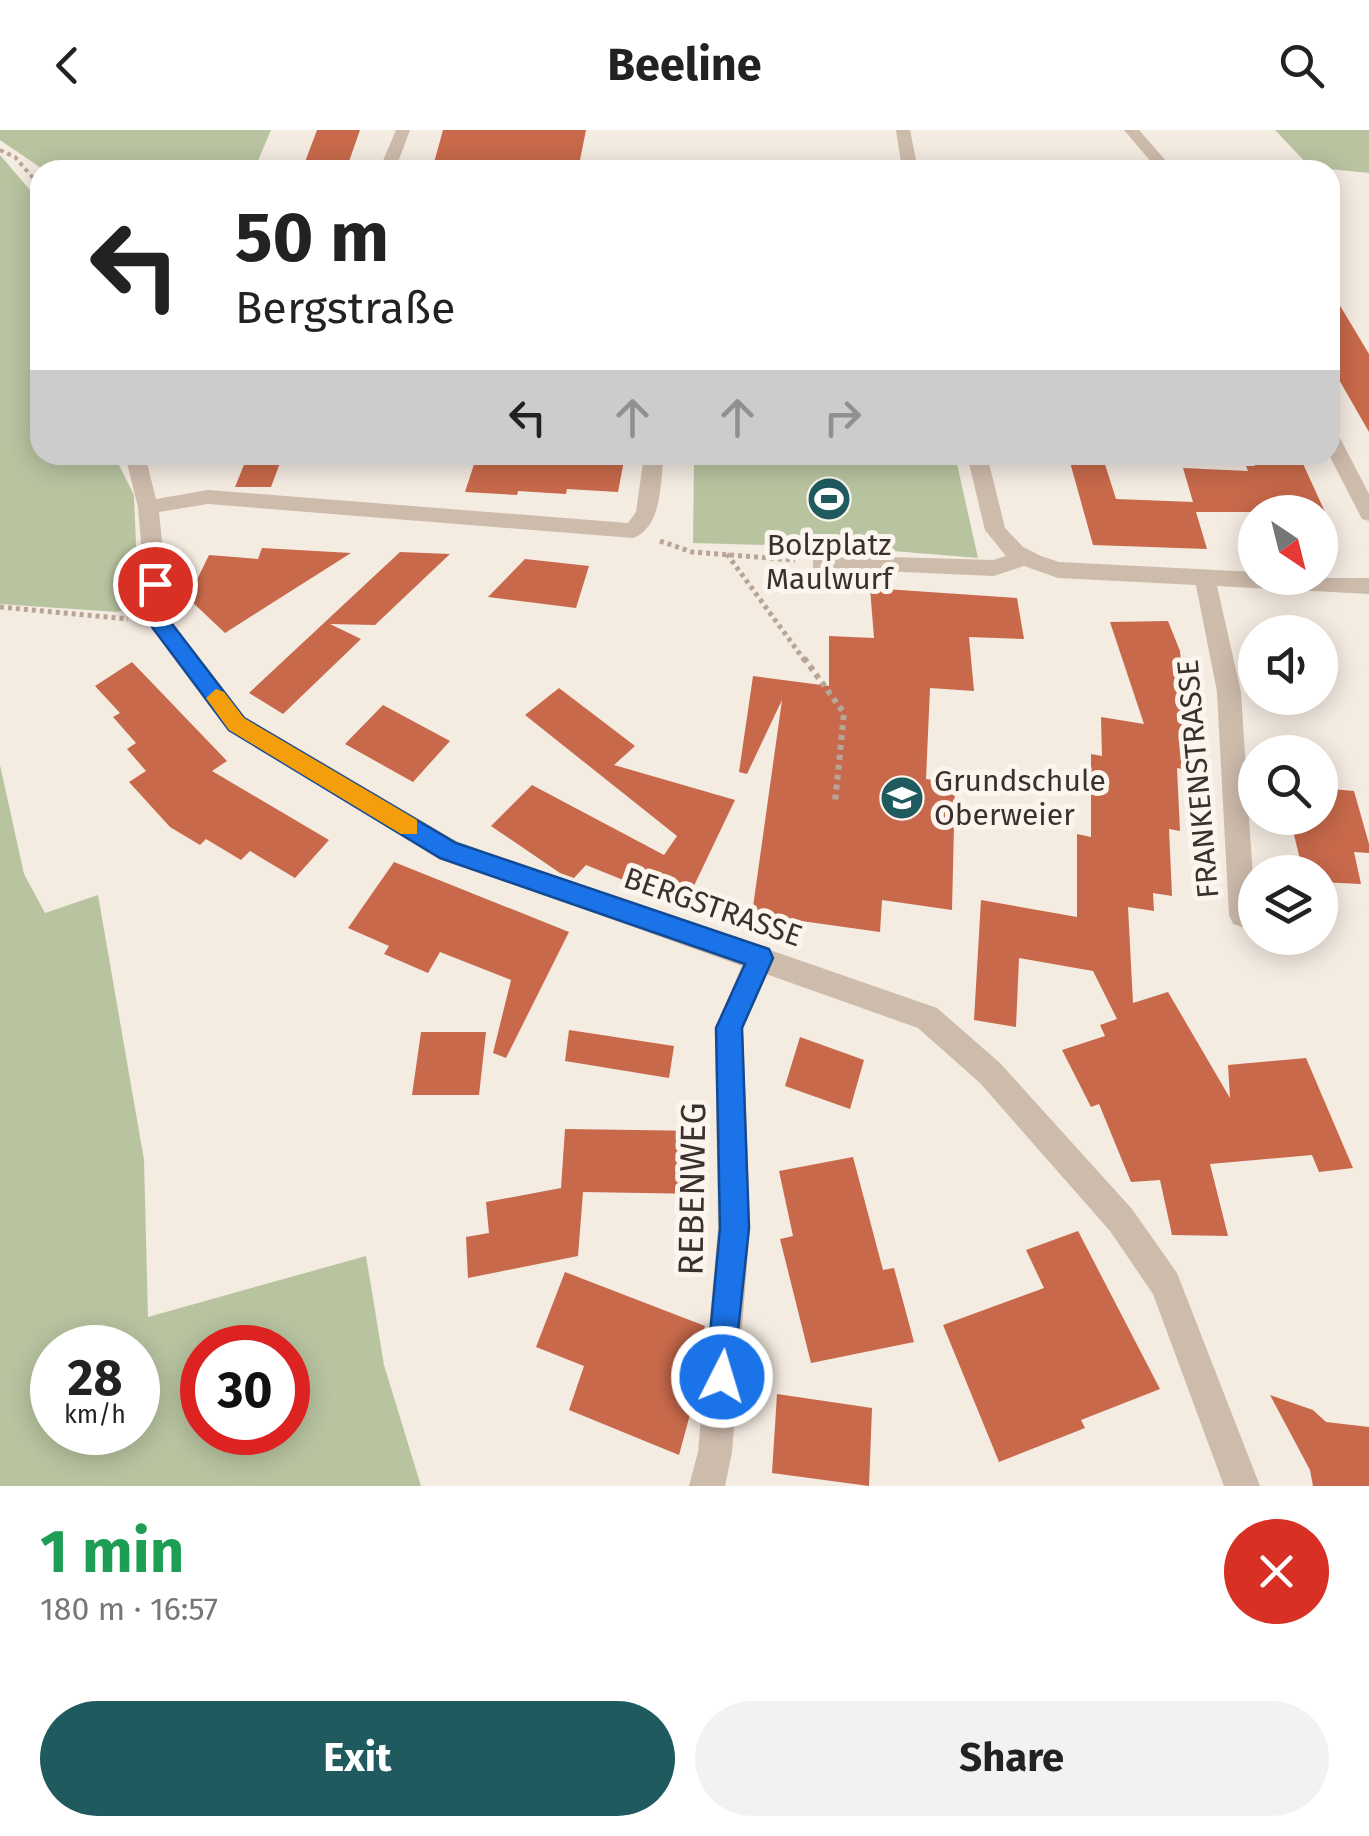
<!DOCTYPE html>
<meta charset="utf-8">
<style>
:root{--surface:#fff;--page:#f2f2f2;--text:#222;--muted:#767676;--accent:#1f5a5e}
body{margin:0;font-family:"Fira Sans",sans-serif;background:var(--page);color:var(--text);height:100vh;display:flex;flex-direction:column;font-size:38px;white-space:nowrap}
*{box-sizing:border-box;margin:0}
p{font-size:32px;color:var(--muted)}
.icon{flex:none;width:55px;height:55px;fill:none;stroke:currentColor;stroke-width:2;stroke-linecap:round;stroke-linejoin:round}
.map{position:relative;height:1356px;overflow:hidden}
.side{display:flex;flex-direction:column;background:var(--surface);flex:1}
.side>*{flex:none}
.banner{position:absolute;left:30px;top:30px;width:1310px;height:305px;border-radius:30px;box-shadow:0 5px 25px #0003;background:#fff;color:var(--text);overflow:hidden}
.needle{width:65px;rotate:145deg}
.tools{position:absolute;left:1238px;top:365px;display:grid;gap:20px}
.tools a{display:grid;place-items:center;width:100px;height:100px;border-radius:50%;background:var(--surface);box-shadow:0 5px 25px #0003;font-size:50px}
.speed{position:absolute;left:30px;top:1195px;display:flex;gap:20px;font-size:50px;font-weight:700;text-align:center}
.speed>*{display:grid;place-content:center;width:130px;height:130px;border-radius:50%;background:var(--surface);box-shadow:0 5px 25px #0003;line-height:1}
.speed small{font-size:25px;font-weight:400}
.speed .limit{border:15px solid #d22;background:#fff;color:#111}
.pin{position:absolute;display:grid;place-items:center;width:85px;height:85px;color:#fff;margin:-42px;border:5px solid #fff;border-radius:50%;box-shadow:0 2px 10px #0007}
.me{position:absolute;width:110px;margin:-55px;rotate:5deg;stroke-linejoin:round;filter:drop-shadow(0 0 8px #0008)}
.turn{display:flex;align-items:center;gap:35px;height:210px;padding:0 40px;font-size:45px}
.turn .icon{width:130px;height:130px;stroke-width:2.5}
.turn b{display:block;font-size:70px;line-height:85px}
.lanes{display:flex;align-items:center;height:95px;padding:0 40px;background:#0003;justify-content:center;gap:50px;direction:ltr}
.lanes .off{opacity:.35}
.round{display:grid;place-items:center;flex:none;width:105px;height:105px;border-radius:52px;background:var(--page)}
.head{display:flex;align-items:center;justify-content:space-between;height:170px;padding:0 40px}
h1{font-size:60px;font-weight:700;line-height:75px;color:#1e9e55}
.action{display:flex;gap:20px;margin-top:auto;padding:20px 40px}
.action a{flex:1;height:115px;border-radius:60px;background:var(--accent);color:#fff;font-size:40px;font-weight:700;line-height:115px;text-align:center}
.action a+a{background:var(--page);color:var(--text)}
header{display:flex;justify-content:space-between;align-items:center;height:130px;padding:0 40px;background:var(--surface);font-size:45px;font-weight:700}
.map>svg:first-child{display:block}
.green{fill:#b8c4a0;fill-rule:evenodd}
.building{fill:#c8694b}
.lines{fill:none;stroke-linecap:round;stroke-linejoin:round}
.path-far2{stroke:#b9a596;stroke-width:4;stroke-dasharray:4 4;stroke-linecap:butt}
.path-far1{stroke:#b9a596;stroke-width:5;stroke-dasharray:4 4;stroke-linecap:butt}
.path{stroke:#b9a596;stroke-width:6;stroke-dasharray:5 5;stroke-linecap:butt}
.minor{fill:#cdbbac;fill-rule:evenodd}
.route{fill:#1a73e8;stroke:#114b97;stroke-width:2.5}
.slow{fill:#f59e0b}
.labels{text-anchor:middle;stroke-width:10;stroke-linejoin:round;paint-order:stroke}
.poi-label{font-size:30px;fill:#3b302b;stroke:#fbf5ee}
.street-label{font-size:30px;fill:#3b302b;stroke:#fbf5ee}
.near-street-label{font-size:35px;fill:#3b302b;stroke:#fbf5ee}
</style>
<header><svg class="icon" aria-label="back" viewBox="0 0 24 24"><path d="M15 5l-7 7 7 7"/></svg>Beeline<svg class="icon" aria-label="search" viewBox="0 0 24 24"><circle cx="10" cy="10" r="6"/><path d="M15 15l6 6"/></svg></header>
<div class="map">
<svg width="1369" height="1356" viewBox="0 0 1369 1356">
<rect width="100%" height="100%" fill="#f4ebe1"/>
<g class="green">
<polygon points="0,0 271,0 254,40 44,40 0,10"/>
<polygon points="1275,0 1369,0 1369,43 1310,37"/>
<polygon points="0,25 30,60 40,111 40,325 114,325 134,365 138,465 136,476 117,482 0,474"/>
<polygon points="694,325 955,325 978,428 844,417 693,413"/>
<path d="M0,635L24,744L45,783L98,765L144,1030L148,1187L366,1126L384,1235L421,1356H0ZM52,1218H138V1302H52ZM202,1218H288V1302H202Z"/>
</g>
<g class="building">
<polygon points="317,0 360,0 346,40 302,40"/>
<polygon points="443,0 586,0 578,40 432,40"/>
<polygon points="1330,159 1369,224 1369,302 1330,234"/>
<polygon points="248,325 283,325 271,357 235,357"/>
<polygon points="477,325 625,325 618,362 567,359 566,364 518,361 517,365 465,362"/>
<polygon points="1068,325 1102,325 1116,369 1193,372 1183,338 1248,341 1246,336 1255,336 1250,325 1299,325 1325,382 1196,382 1207,419 1093,415"/>
<polygon points="262,418 351,423 225,503 188,468 209,425 258,429"/>
<polygon points="400,422 450,424 375,495 330,494 361,509 283,584 249,563"/>
<polygon points="525,429 589,436 576,478 488,467"/>
<polygon points="870,458 1017,468 1024,509 969,507 974,561 930,558 926,649 955,653 952,780 882,770 880,802 752,784 782,570 747,644 739,642 753,546 829,556 829,506 874,508"/>
<polygon points="1168,491 1180,521 1189,640 1177,638 1180,701 1169,699 1172,766 1153,763 1154,781 1128,777 1133,873 1168,862 1230,968 1228,935 1306,928 1353,1038 1319,1042 1312,1025 1210,1034 1228,1106 1172,1105 1160,1050 1131,1052 1099,974 1091,977 1062,920 1105,906 1100,895 1117,889 1093,841 1019,828 1016,897 974,890 981,770 1077,787 1077,704 1091,707 1091,624 1102,626 1101,587 1144,594 1110,492"/>
<polygon points="132,532 227,631 212,641 329,710 295,748 250,721 241,730 206,709 200,715 170,697 129,652 146,641 127,619 136,613 113,587 120,583 95,556"/>
<polygon points="559,558 635,616 614,635 735,670 690,764 659,752 653,762 586,735 574,748 560,743 491,696 532,655 664,725 677,706 525,585"/>
<polygon points="383,575 450,611 413,652 345,614"/>
<polygon points="1320,658 1354,661 1369,714 1369,723 1354,722 1361,754 1320,752 1320,742 1303,742 1290,688 1320,688"/>
<polygon points="394,732 569,802 506,928 493,923 511,850 440,822 428,843 384,824 389,816 348,798"/>
<polygon points="569,900 674,916 669,948 565,931"/>
<polygon points="421,902 486,902 479,965 412,965"/>
<polygon points="800,907 864,930 850,979 785,956"/>
<polygon points="565,999 704,1001 704,1064 583,1062 578,1126 468,1148 466,1107 489,1103 486,1072 561,1058"/>
<polygon points="853,1027 883,1140 894,1138 914,1212 811,1233 780,1109 793,1106 779,1041"/>
<polygon points="1078,1101 1160,1259 1081,1290 1085,1298 999,1332 943,1195 1044,1158 1026,1120"/>
<polygon points="565,1142 705,1196 682,1273 692,1277 679,1325 569,1280 584,1236 536,1217"/>
<polygon points="777,1264 872,1278 869,1356 772,1343"/>
<polygon points="1270,1265 1313,1280 1326,1292 1369,1297 1369,1356 1313,1356 1310,1340"/>
</g>
<g class="lines">
<polyline class="path-far2" points="0,20 15,27 40,56"/>
<g class="path-far1">
<polyline points="660,411 692,422 795,430"/>
<polyline points="727,424 805,531"/>
<polyline points="0,477 128,489"/>
</g>
<polyline class="path" points="804,528 844,583 835,672"/>
<g class="minor">
<polygon points="396,0 410,0 395,40 379,40"/>
<polygon points="896,0 910,0 918,40 763,37 771,32 901,33"/>
<polygon points="1124,0 1139,0 1174,40 1158,40"/>
<polygon points="1330,302 1340,308 1369,364 1369,391 1362,389 1329,325"/>
<path d="M125,325H145L156,369L208,360L628,393L636,382L644,325H664C660,351 663,397 633,408L208,374L159,382L170,490L245,587L458,712L937,878L1000,933L1132,1079L1177,1143L1260,1356H1224L1153,1164L1110,1101L980,953L918,898L766,844L743,898L750,1098L732,1322L725,1356H689L698,1322L718,1098L715,898L742,836L440,728L229,601L148,492L138,377Z"/>
<polygon points="967,325 987,325 1005,398 1023,417 1041,426 1059,432 1255,442 1255,448 1369,448 1369,464 1217,456 1241,562 1255,780 1251,794 1242,797 1233,794 1229,785 1217,562 1196,455 1058,448 1024,436 994,446 813,438 813,428 821,425 993,430 1006,426 985,400"/>
</g>
</g>
<polygon class="route" points="155,447 165,454 169,490 244,588 456,713 769,819 773,828 742,898 749,1098 732,1258 722,1263 711,1258 706,1247 720,1098 716,898 745,834 440,728 229,600 152,497 145,454"/>
<polygon class="slow" points="216,559 224,562 244,588 417,690 417,704 401,704 229,600 206,568"/>
<defs>
<symbol id="stadium-disc" viewBox="-11 -11 22 22"><circle r="9.5" fill="#1f5a5e" stroke="#fbf5ee"/><path d="M0-5a6.5 5 0 1 0 0 10a6.5 5 0 1 0 0-10ZM-3.5-1.8h7v3.6h-7Z" fill="#fff"/></symbol>
<symbol id="school-disc" viewBox="-11 -11 22 22"><circle r="9.5" fill="#1f5a5e" stroke="#fbf5ee"/><path d="M0-5L7-2L0 1L-7-2ZM-4 1L0 2.5L4 1V4Q0 6-4 4Z" fill="#fff"/></symbol>
</defs>
<g fill-rule="evenodd">
<use href="#stadium-disc" x="804" y="344" width="50" height="50"/>
<use href="#school-disc" x="877" y="643" width="50" height="50"/>
</g>
<g class="labels">
<g class="poi-label">
<text x="829" y="425">Bolzplatz<tspan x="829" dy="34">Maulwurf</tspan></text>
<text x="934" y="661" text-anchor="start">Grundschule<tspan x="934" dy="34">Oberweier</tspan></text>
</g>
<g class="street-label">
<text transform="translate(1198 649) rotate(-95)" y="10">FRANKENSTRASSE</text>
<text transform="translate(713 777) rotate(19)" y="10">BERGSTRASSE</text>
</g>
<g class="near-street-label">
<text transform="translate(692 1059) rotate(-89)" y="12">REBENWEG</text>
</g>
</g>
</svg>
<div class="tools">
<a><svg class="needle" viewBox="-14 -14 28 28"><path d="M0-13l5 13h-10z" fill="#e53935"/><path d="M0 13l5-13h-10z" fill="#767676"/></svg></a>
<a><svg class="icon" aria-label="sound" viewBox="0 0 24 24"><path d="M4 9h4l5-4v14l-5-4H4zM17 9q2 3 0 6"/></svg></a>
<a><svg class="icon" aria-label="search" viewBox="0 0 24 24"><circle cx="10" cy="10" r="6"/><path d="M15 15l6 6"/></svg></a>
<a><svg class="icon" aria-label="layers" viewBox="0 0 24 24"><path d="M12 4l9 5-9 5-9-5zM3 14l9 5 9-5"/></svg></a>
</div>
<div class="speed"><div>28<small>km/h</small></div><div class="limit">30</div></div>
<div class="pin" style="left:155px;top:454px;background:#d93025"><svg class="icon" aria-label="arrive" viewBox="0 0 24 24"><path d="M6 21V4h12l-3 4 3 4H6"/></svg></div>
<svg class="me" style="left:722px;top:1247px" viewBox="-20 -20 40 40"><circle r="17" fill="#1a73e8" stroke="#fff" stroke-width="3"/><path d="M0-11L8 9 0 5-8 9z" fill="#fff"/></svg>
<div class="banner">
<div class="turn"><svg class="icon" aria-label="left" viewBox="0 0 24 24"><path d="M17 20v-9H6M10 6l-5 5 5 5"/></svg><div><b>50 m</b>Bergstraße</div></div>
<div class="lanes"><svg class="icon" aria-label="left" viewBox="0 0 24 24"><path d="M17 20v-9H6M10 6l-5 5 5 5"/></svg><svg class="icon off" aria-label="ahead" viewBox="0 0 24 24"><path d="M12 20V5M6 11l6-6 6 6"/></svg><svg class="icon off" aria-label="ahead" viewBox="0 0 24 24"><path d="M12 20V5M6 11l6-6 6 6"/></svg><svg class="icon off" aria-label="right" viewBox="0 0 24 24"><path d="M7 20v-9h11M14 6l5 5-5 5"/></svg></div>
</div>
</div>
<section class="side">
<div class="head"><div><h1>1 min</h1><p>180 m · 16:57</p></div><a class="round" style="background:#d93025;color:#fff"><svg class="icon" aria-label="close" viewBox="0 0 24 24"><path d="M6 6l12 12M18 6L6 18"/></svg></a></div>
<div class="action"><a>Exit</a><a>Share</a></div>
</section>
